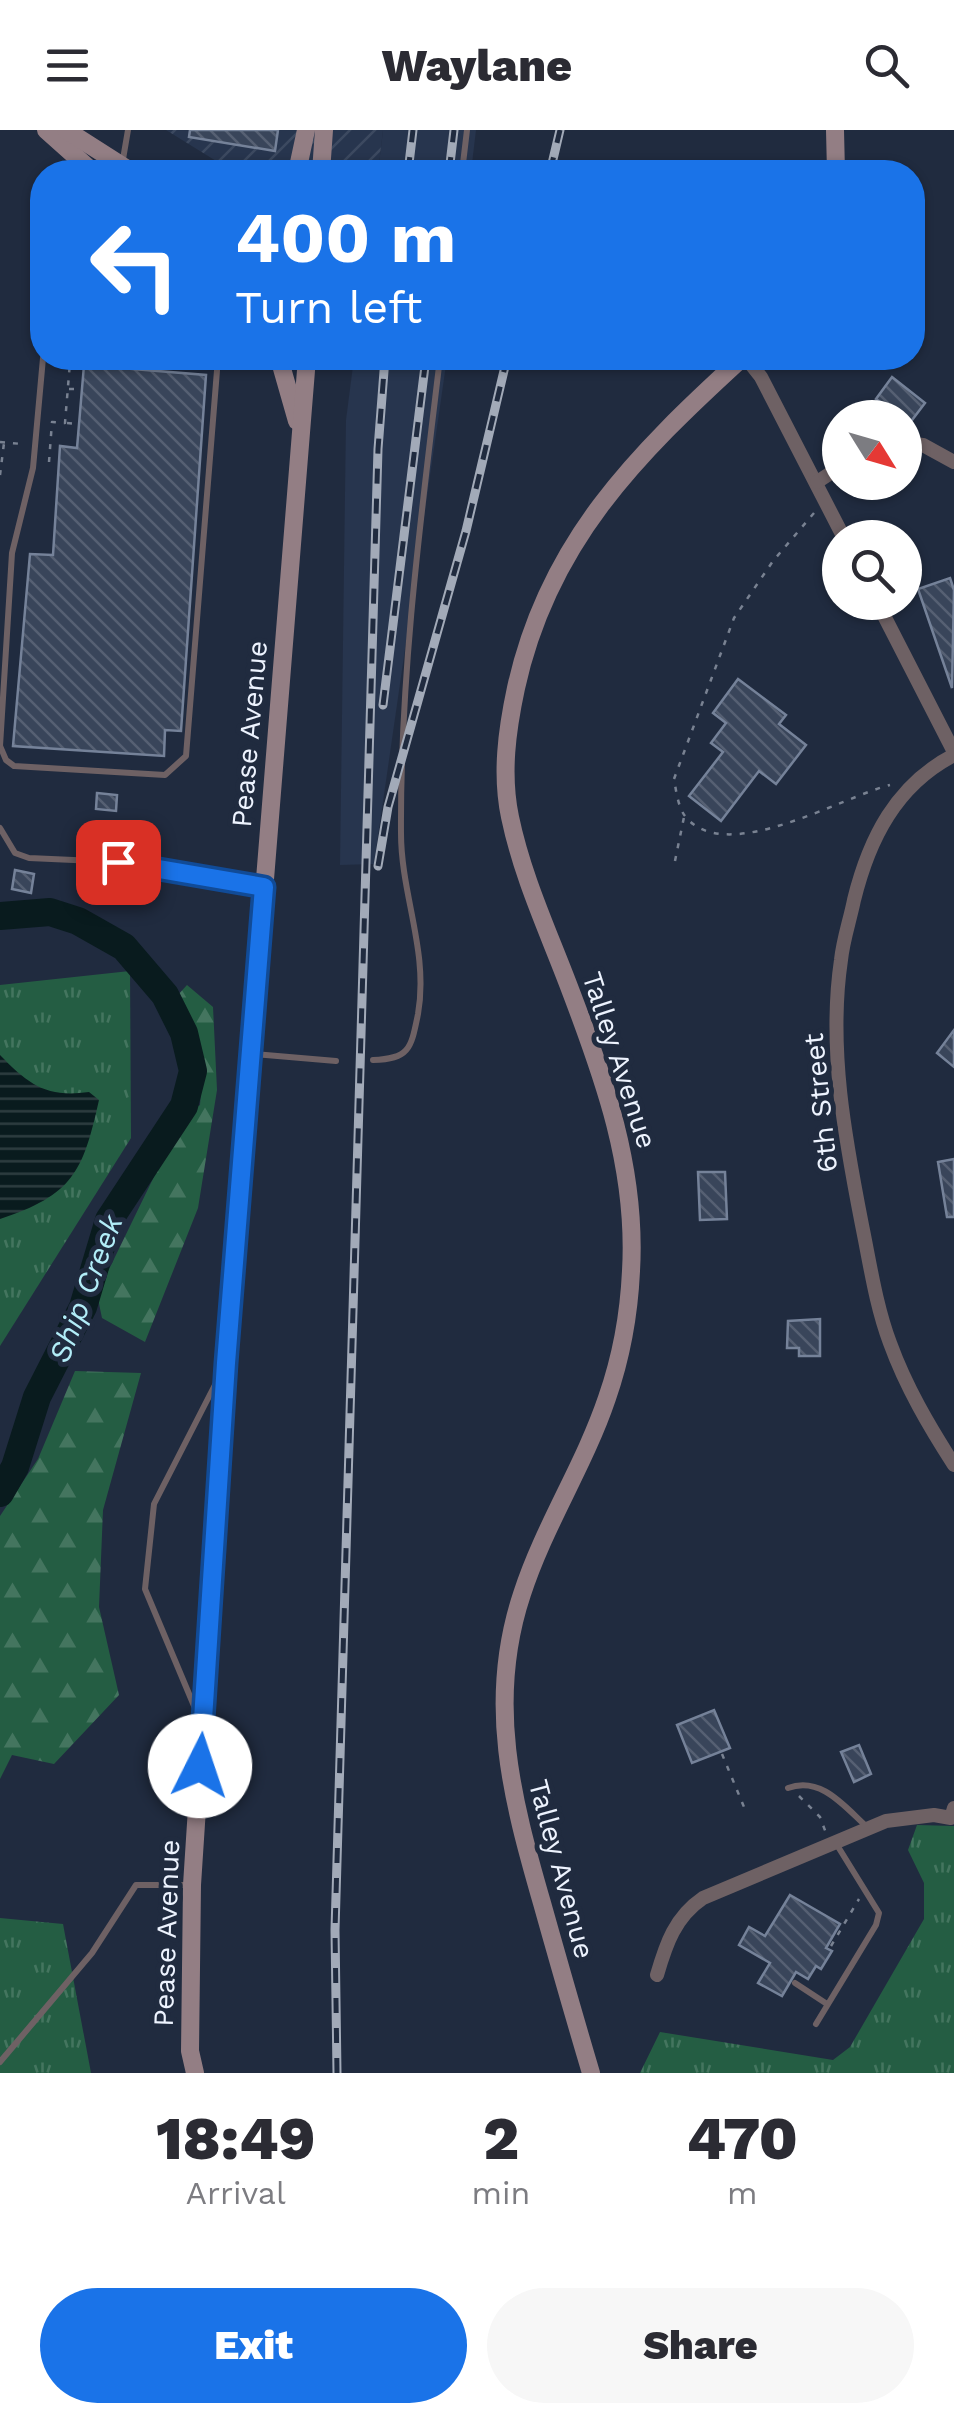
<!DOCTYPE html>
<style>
:root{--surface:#fff;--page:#f7f7f7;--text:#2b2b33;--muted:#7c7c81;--accent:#1a73e8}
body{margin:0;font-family:"Work Sans",sans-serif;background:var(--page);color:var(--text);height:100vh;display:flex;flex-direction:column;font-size:38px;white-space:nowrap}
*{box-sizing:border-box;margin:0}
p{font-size:32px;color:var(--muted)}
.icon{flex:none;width:55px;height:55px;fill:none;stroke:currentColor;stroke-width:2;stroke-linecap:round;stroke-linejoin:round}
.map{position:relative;height:1943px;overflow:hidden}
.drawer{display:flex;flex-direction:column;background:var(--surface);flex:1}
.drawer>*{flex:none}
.banner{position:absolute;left:30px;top:30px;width:895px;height:210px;border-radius:40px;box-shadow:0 2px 8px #0004;background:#1a73e8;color:#fff;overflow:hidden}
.needle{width:65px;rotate:127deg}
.buttons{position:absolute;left:822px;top:270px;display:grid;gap:20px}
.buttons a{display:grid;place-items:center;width:100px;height:100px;border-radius:50%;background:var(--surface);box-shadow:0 2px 8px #0004;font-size:50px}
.pin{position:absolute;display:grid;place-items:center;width:85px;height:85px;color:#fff;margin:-42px;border-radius:20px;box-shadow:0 5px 15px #0006}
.me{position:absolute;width:110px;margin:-55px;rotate:4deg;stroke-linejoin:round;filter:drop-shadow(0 0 8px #0008)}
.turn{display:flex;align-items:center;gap:35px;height:210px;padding:0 40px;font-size:45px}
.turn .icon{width:130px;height:130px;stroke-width:2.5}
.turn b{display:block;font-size:70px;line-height:85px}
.eta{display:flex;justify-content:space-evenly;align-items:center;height:170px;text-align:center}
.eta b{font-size:60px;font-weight:800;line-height:70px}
.action{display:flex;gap:20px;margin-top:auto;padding:20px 40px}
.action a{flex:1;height:115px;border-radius:60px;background:var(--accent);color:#fff;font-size:40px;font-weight:800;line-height:115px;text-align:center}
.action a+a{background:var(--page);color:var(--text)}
header{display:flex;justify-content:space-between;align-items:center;height:130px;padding:0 40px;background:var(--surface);font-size:45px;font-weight:800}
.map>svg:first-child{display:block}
.built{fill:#27354e}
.industrial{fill:url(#industrial-furrows)}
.grass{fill:url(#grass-tufts)}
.forest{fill:url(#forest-firs)}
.water{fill:url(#water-rules)}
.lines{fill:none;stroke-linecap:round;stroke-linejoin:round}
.river{stroke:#091b1e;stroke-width:28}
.building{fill:url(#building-back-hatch);stroke:#758299;stroke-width:2.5}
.path{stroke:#798292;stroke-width:2.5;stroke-dasharray:5 8;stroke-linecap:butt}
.lane{stroke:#6e6164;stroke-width:6}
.street{stroke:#6e6164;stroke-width:14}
.secondary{stroke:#937e84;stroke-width:18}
.rail-casing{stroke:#a2aab8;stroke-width:9}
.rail{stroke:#202b3f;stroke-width:5;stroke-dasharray:15;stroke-linecap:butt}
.route-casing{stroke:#114b97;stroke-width:25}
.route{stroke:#1a73e8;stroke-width:18}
.labels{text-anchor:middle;stroke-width:10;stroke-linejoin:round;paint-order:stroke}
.street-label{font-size:28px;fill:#edf3fe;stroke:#202b3f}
.water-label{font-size:30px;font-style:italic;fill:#b2edf8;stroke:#202b3f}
</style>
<header><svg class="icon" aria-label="menu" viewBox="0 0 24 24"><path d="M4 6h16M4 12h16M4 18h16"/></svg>Waylane<svg class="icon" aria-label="search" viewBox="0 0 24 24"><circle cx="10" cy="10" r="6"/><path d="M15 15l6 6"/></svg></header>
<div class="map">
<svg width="954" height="1943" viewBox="0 0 954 1943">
<defs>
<pattern id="industrial-furrows" width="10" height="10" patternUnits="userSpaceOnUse" patternTransform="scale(2.5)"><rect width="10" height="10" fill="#27354e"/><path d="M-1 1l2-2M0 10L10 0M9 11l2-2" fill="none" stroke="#3c4960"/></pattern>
<pattern id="grass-tufts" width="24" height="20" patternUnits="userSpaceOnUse" patternTransform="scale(2.5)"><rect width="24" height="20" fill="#245d43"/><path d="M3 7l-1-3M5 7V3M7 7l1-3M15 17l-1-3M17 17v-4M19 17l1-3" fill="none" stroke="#44755f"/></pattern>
<pattern id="forest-firs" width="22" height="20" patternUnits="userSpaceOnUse" patternTransform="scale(2.5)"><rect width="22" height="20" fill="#245d43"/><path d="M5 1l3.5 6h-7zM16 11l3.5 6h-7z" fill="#44755f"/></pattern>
<pattern id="water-rules" width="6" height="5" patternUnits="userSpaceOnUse" patternTransform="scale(2.5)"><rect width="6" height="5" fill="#091b1e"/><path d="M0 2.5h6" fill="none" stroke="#2d3d40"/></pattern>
<pattern id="building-back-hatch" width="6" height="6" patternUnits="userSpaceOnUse" patternTransform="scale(2.5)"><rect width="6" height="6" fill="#39455a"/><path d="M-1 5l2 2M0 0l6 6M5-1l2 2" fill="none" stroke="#566073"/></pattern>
</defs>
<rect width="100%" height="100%" fill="#202b3f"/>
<g class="built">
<polygon points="383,0 476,0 471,42 378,42"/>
<polygon points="354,228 447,228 374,734 340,735 346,290"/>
</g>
<polygon class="industrial" points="166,0 383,0 378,42 234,42"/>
<g class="grass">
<polygon points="130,841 131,1008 0,1216 0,855"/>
<polygon points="917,1695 954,1696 954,1943 640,1943 660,1902 833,1930 850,1917 924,1789 924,1753 908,1720"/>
<polygon points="0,1788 63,1794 91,1943 0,1943"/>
</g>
<g class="forest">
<polygon points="187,855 213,877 217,960 198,1078 145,1212 102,1188 97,1164 184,985 200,975 202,947 197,902 177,866"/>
<polygon points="75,1241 141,1243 103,1380 99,1477 119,1565 54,1634 12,1625 0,1649 0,1386 38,1329"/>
</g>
<path class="water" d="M0,925C29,955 47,968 89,962L99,970C83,1042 73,1065 0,1089Z"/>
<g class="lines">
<polyline class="river" points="0,786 50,782 78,791 124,817 165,865 184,903 193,941 184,976 109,1090 83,1177 37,1267 15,1337 0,1363"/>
</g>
<g class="building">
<polygon points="190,0 278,0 275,21 189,7"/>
<polygon points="84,235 206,245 181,601 165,600 164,626 13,616 30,424 53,425 60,316 77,318"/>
<polygon points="892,247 925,273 909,294 905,288 876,269"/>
<polygon points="950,448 954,460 952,558 918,459"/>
<polygon points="738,549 786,585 779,594 806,615 776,654 759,641 721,691 689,666 723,622 711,613 726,593 713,583"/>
<polygon points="97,663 117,665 116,681 96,679"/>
<polygon points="15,740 34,744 31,763 12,759"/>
<polygon points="954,900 954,937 937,923"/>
<polygon points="954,1029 954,1087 947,1087 938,1032"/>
<polygon points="698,1042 725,1042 727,1089 700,1090"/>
<polygon points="820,1189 820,1226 799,1226 799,1218 787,1218 788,1191"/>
<polygon points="714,1580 730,1618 692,1633 677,1595"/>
<polygon points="859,1615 871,1644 854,1652 841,1622"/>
<polygon points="790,1765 840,1794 826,1818 832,1821 821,1839 816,1836 808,1849 796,1842 782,1866 758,1853 770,1833 739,1815 749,1797 765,1806"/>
</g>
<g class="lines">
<g class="path">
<polyline points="71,232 116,236"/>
<polyline points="69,259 82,259"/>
<polyline points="67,293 80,294"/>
<polyline points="0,312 22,314"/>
<polyline points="49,332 52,292 65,293 70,232 55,231"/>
<polyline points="0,345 4,313"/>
<path d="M814,383L773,431L734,488L674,649C676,660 678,677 685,686C725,737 841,667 890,655"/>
<polyline points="675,731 684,687"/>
<polyline points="722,1624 744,1677"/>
<polyline points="799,1666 820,1687 826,1703"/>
<polyline points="831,1816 859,1769"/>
</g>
<g class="lane">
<polyline points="122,35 128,0"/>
<polyline points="462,42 467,0"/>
<polyline points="0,616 6,630 14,636 165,645 186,626 218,228"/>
<polyline points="0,616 12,423 33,338 43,228"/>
<polyline points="0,698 15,723 29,728 118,732 261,757"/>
<polyline points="254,924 336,931"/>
<path d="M373,930C410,929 411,918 418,884C429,822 401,765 401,703C400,544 421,386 440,228"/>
<polyline points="197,1583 145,1459 154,1374 219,1247"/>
<path d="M788,1658C821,1646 844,1676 866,1696"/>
<polyline points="795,1853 827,1874"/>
<polyline points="816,1894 876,1795 879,1783 837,1715"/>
<polyline points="0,1932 92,1823 136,1755 191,1755"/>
</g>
<g class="street">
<polyline points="746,228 761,247 844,408"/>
<polyline points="905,313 923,315 954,332"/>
<polyline points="817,352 840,337"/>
<polyline points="877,472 954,622"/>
<path d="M954,625C896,655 869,709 854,770C850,790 843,810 841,830C828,918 845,1008 862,1095C870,1134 876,1176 890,1213C906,1257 929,1296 954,1335"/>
<path d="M657,1845C666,1814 675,1787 703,1768L886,1691L934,1685L951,1688L954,1678"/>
</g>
<g class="secondary">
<polyline points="46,0 93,42"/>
<polyline points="66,0 132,42"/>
<polyline points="835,0 836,42"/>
<polyline points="297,42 306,0"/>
<polyline points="321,42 324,0"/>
<polyline points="279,228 297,291"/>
<polyline points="195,1943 190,1921 192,1755 226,1233 307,228"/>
<path d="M591,1943C574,1886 558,1830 542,1773C512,1669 486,1572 522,1464C544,1396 584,1336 607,1268C621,1228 629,1184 631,1141C637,1039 604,948 568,854C547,799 522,745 510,687C501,644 507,600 516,558C548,412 636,325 742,228"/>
</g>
<defs>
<g id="rail">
<polyline points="408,42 413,0"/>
<polyline points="449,42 454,0"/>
<polyline points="550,42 560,0"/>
<polyline points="383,575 426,228"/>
<polyline points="378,736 388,677 466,401 507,228"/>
<polyline points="337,1943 335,1800 378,319 385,228"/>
</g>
</defs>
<use href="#rail" class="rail-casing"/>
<use href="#rail" class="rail"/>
</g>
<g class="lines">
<defs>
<polyline id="route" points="118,732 264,757 226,1233 200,1636"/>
</defs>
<use href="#route" class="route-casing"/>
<use href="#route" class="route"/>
</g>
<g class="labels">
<g class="street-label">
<text transform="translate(249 604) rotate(-85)" y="10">Pease Avenue</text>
<text transform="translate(620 930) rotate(72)" y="10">Talley Avenue</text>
<text transform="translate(820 973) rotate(-96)" y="10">6th Street</text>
<text transform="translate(562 1739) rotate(75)" y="10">Talley Avenue</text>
<text transform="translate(166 1803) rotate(-88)" y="10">Pease Avenue</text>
</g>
<g class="water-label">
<text transform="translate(86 1159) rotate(-69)" y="10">Ship Creek</text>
</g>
</g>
</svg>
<div class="buttons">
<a><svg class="needle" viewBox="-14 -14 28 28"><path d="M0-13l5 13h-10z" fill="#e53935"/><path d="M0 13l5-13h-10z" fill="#7c7c81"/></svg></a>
<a><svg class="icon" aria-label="search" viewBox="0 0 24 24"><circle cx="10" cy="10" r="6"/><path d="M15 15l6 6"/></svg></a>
</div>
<div class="pin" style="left:118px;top:732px;background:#d93025"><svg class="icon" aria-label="arrive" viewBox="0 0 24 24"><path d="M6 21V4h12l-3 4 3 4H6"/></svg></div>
<svg class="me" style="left:200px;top:1636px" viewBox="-20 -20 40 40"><circle r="19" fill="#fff"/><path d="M0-13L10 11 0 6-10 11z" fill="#1a73e8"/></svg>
<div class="banner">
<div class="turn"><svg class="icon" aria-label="left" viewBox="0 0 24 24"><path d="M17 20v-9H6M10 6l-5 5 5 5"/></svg><div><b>400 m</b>Turn left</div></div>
</div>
</div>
<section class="drawer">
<div class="eta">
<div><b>18:49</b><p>Arrival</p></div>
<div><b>2</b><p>min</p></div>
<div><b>470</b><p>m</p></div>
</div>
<div class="action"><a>Exit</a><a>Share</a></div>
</section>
